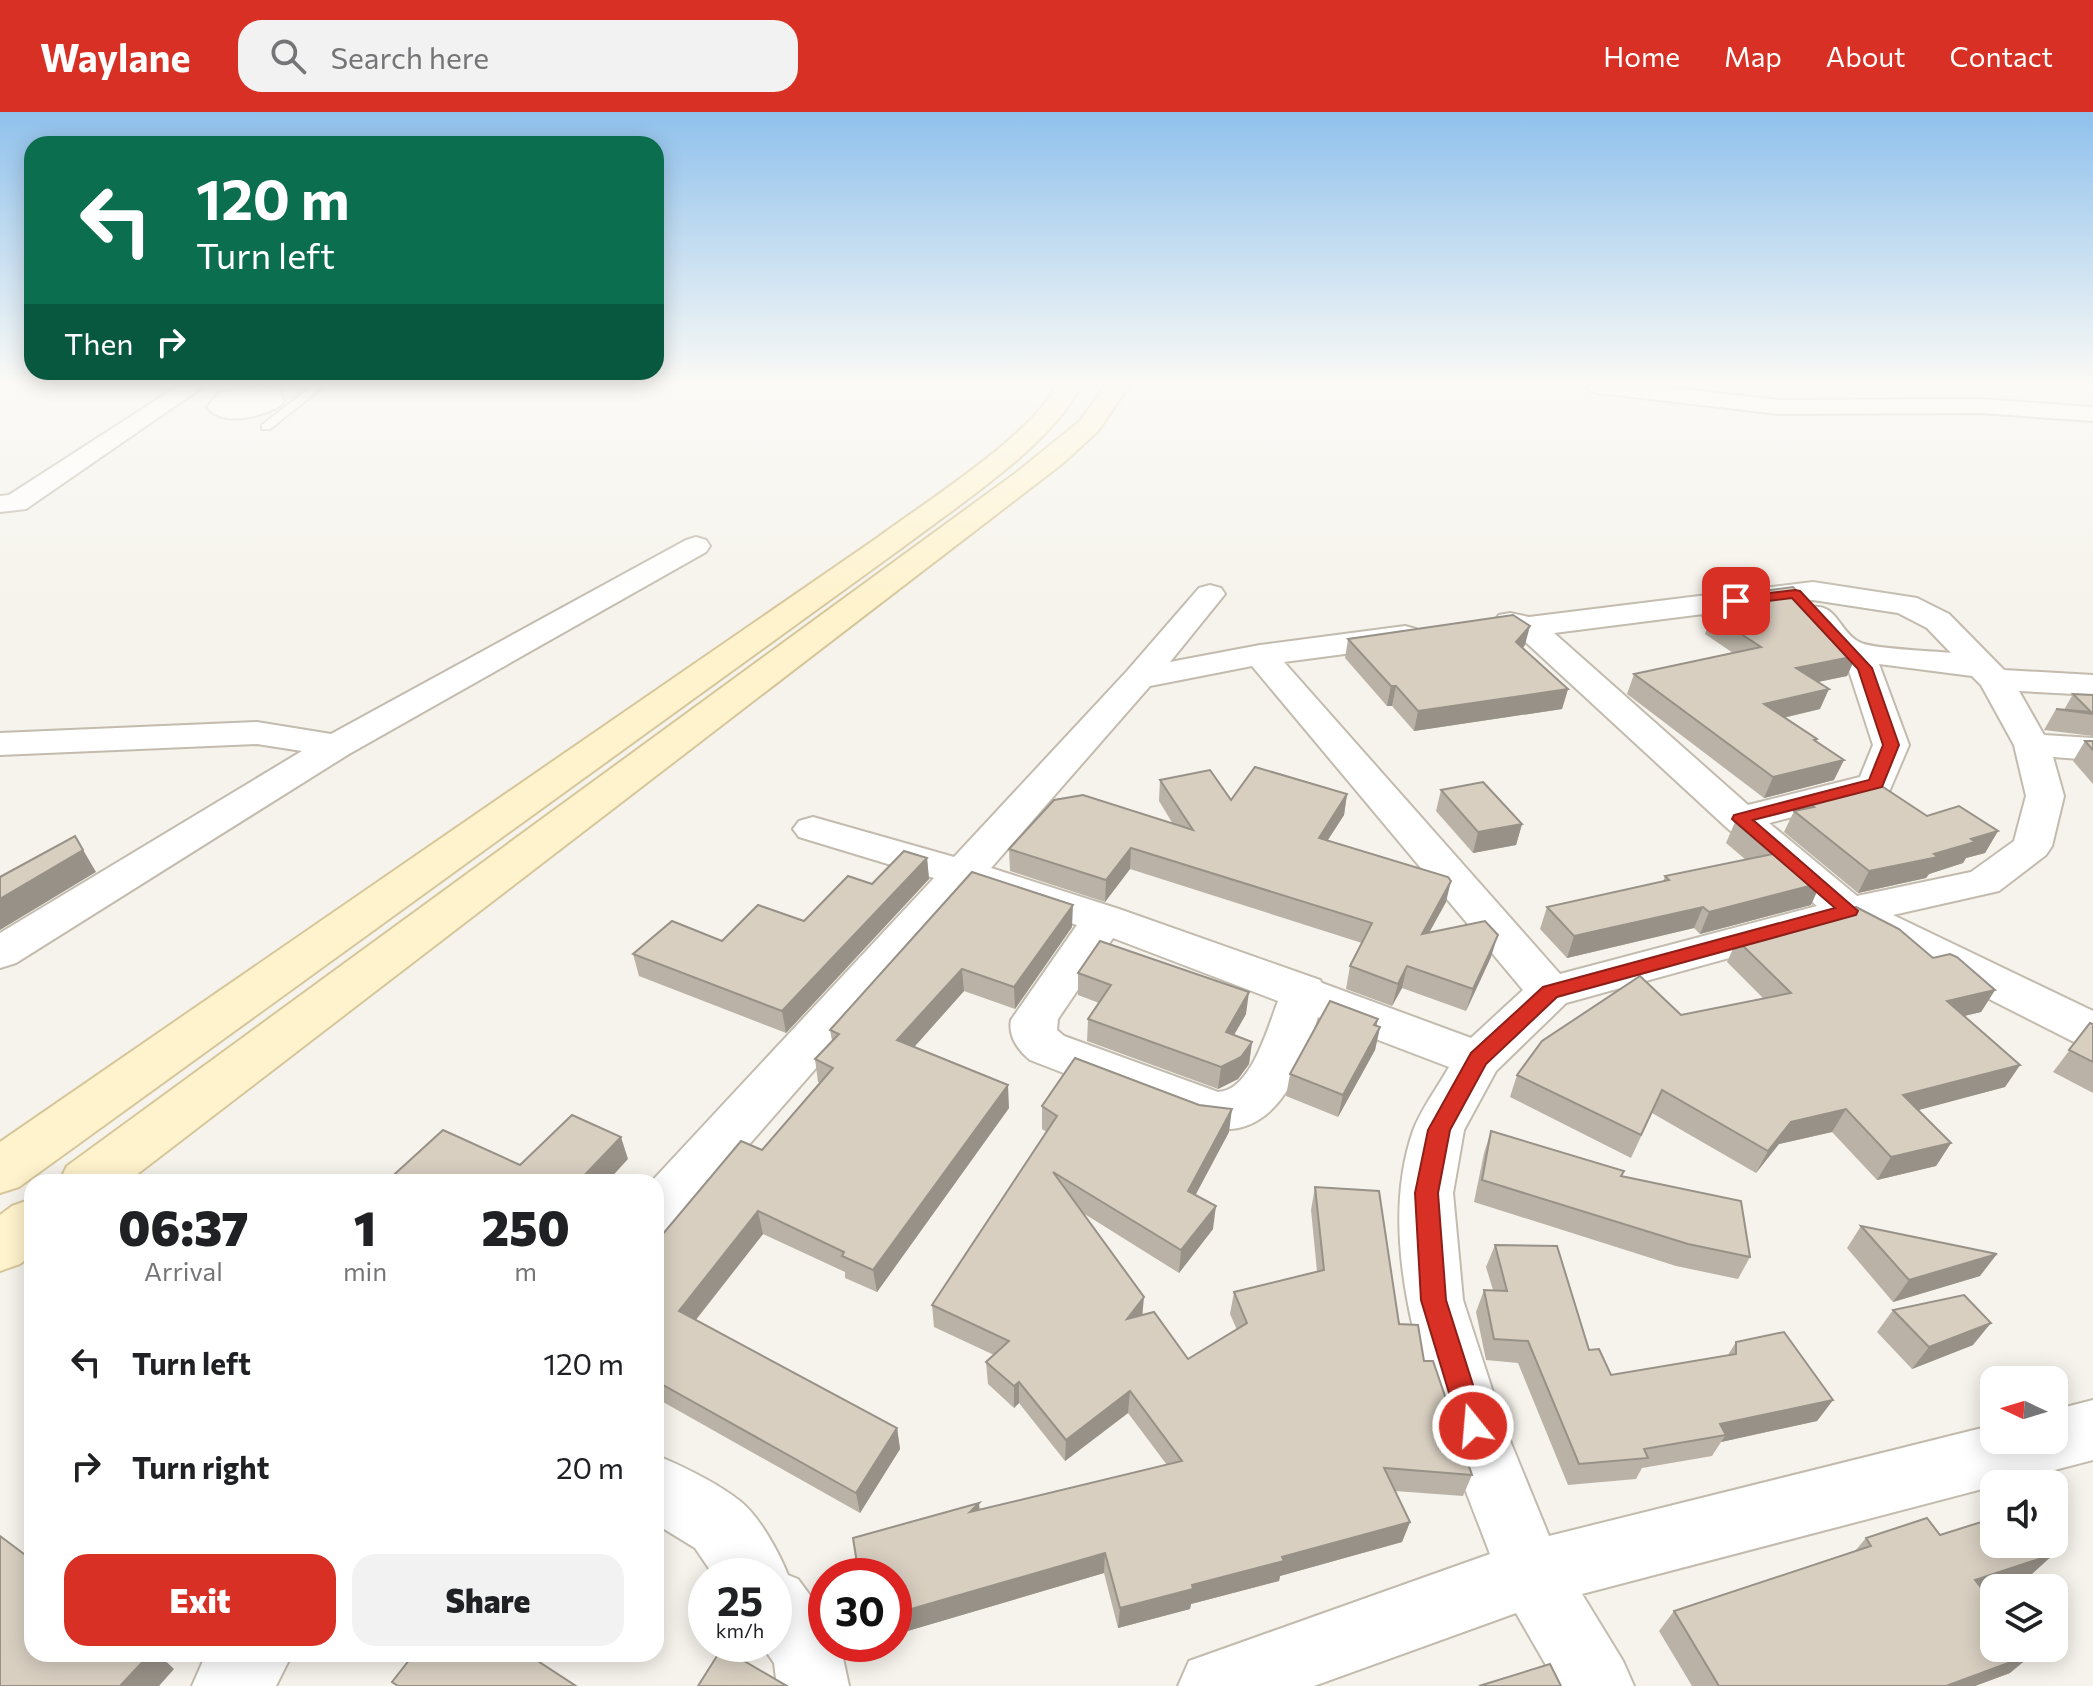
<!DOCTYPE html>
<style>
:root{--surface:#fff;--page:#f2f2f2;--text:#202124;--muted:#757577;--accent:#d93025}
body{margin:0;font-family:Commissioner,sans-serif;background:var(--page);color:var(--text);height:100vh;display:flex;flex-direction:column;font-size:30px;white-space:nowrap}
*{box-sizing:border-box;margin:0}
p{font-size:26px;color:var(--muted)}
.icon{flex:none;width:44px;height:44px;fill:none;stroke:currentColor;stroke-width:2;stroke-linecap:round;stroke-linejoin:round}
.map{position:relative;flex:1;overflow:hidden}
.sheet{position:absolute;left:24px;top:1062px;width:640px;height:488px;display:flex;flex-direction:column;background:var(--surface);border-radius:24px;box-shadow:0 4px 20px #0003}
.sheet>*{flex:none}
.hud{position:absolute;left:24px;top:24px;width:640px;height:244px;border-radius:24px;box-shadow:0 4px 20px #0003;background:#0b6e4f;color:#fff;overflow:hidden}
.needle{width:52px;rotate:274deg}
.tools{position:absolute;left:1980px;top:1254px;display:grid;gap:16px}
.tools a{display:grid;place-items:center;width:88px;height:88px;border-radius:16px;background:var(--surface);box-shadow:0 4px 20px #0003;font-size:40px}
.speed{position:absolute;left:688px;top:1446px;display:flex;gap:16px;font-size:40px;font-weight:700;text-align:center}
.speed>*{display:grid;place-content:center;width:104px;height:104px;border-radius:50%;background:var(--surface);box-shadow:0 4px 20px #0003;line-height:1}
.speed small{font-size:20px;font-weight:400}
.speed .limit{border:12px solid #d22;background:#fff;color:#111}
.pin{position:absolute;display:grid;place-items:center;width:68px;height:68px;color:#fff;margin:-34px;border-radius:16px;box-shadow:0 4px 12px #0006}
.me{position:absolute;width:88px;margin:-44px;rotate:343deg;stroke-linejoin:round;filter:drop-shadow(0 0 6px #0008)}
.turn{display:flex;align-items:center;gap:28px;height:168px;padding:0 40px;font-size:36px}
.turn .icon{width:104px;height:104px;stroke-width:2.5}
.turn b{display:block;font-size:56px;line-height:68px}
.then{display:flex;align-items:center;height:76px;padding:0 40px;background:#0003;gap:16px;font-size:30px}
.eta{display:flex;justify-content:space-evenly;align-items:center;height:136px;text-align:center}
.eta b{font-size:48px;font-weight:800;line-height:56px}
.button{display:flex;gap:16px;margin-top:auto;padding:16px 40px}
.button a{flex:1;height:92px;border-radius:24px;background:var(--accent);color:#fff;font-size:32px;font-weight:800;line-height:92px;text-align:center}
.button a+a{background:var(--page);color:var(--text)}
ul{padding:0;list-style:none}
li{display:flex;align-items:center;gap:24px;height:104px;padding:0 40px}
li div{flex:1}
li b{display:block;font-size:30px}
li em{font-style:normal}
header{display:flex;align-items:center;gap:48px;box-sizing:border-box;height:112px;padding:0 40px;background:var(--accent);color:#fff}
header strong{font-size:38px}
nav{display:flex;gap:44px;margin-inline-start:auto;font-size:28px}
.search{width:560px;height:72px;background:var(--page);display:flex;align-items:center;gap:20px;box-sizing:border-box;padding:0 28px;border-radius:24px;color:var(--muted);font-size:30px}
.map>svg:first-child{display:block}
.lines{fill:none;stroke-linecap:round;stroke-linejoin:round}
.lane-casing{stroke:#c2bbae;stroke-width:4}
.street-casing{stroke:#c2bbae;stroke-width:4}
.secondary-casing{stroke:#d6c79b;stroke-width:4}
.lane{fill:#fff;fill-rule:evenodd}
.street{fill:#fff;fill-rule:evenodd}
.secondary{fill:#fff3cd;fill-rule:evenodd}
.wall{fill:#bab2a6}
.shaded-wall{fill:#979187}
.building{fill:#d8cfc1;stroke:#979187;stroke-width:2}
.route{fill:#d93025;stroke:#8d1f18;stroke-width:2}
</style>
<header>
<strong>Waylane</strong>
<div class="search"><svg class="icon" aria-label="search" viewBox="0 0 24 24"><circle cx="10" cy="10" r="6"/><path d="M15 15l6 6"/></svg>Search here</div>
<nav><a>Home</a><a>Map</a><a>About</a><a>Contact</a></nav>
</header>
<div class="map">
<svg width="2093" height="1574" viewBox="0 0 2093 1574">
<rect width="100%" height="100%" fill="#f6f3ec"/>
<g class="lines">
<defs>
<polygon id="lane" points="312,274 324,274 270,317 262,317 262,313"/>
<g id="street">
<polygon points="178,274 204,274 26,397 0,400 0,384 9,383"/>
<path d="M261,274L280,279L284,289L280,294C261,304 223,316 207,295L219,281Z"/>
<polygon points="1587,274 1656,274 1779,288 1980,287 2093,295 2093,309 1980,301 1779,302 1598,281 1590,279"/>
<polygon points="696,425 706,428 710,434 706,440 349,642 16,851 0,856 0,821 302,639 257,632 0,643 0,621 257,610 331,622 686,428"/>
<path d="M1813,470L1917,486L1949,502L2004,558L2093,563V583L2019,579L2044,623L2093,626V648L2053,645L2064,684L2052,734L2046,743L1999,779L1893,803L2093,899V936L2076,931L1845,814L1566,891L1496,959L1464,1018L1453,1081L1463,1188L1504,1314L1549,1424L1994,1313V1328H2054V1298L2093,1288V1348L1582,1482L1623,1549L1634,1574H1558L1516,1501L1314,1574H1178L1189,1549L1490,1442C1444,1320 1368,1149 1413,1019C1421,997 1438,975 1449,955L1318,905C1300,962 1273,1036 1198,1013L1030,948C1018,938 1008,924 1011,908L1077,813L972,778L675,1117L656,1123V1070H651L934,766L799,725L793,717L799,709L813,705L954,745L1127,559L1199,476L1210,473L1221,476L1225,482L1170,550L1260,533L1405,514L1416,517L1421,524L1416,531L1405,534L1284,550L1560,862L1817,794L1726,715L1517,522L1499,517L1494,510L1499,503L1510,501L1529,505ZM1813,488L1898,501L1927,516L1951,541C1934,539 1870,537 1859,530C1836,517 1838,488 1805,496L1800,503L1805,510L1849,559L1873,633L1860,665L1748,693L1554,521ZM1879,552L1972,564L1981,573L2014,633L2026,684L2014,729L1971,760L1857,784L1769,711L1889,680L1909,633ZM1252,554L1523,878L1471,926L1322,871L1320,868L1119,797L991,756L1150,574ZM1113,826L1278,889C1268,915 1251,979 1218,980L1064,924L1057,918L1058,907Z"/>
<path d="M656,1343C684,1355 716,1370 740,1389C759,1404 779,1440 788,1463L798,1467L826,1505V1532H840L849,1574H777L774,1551L761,1532H774V1464H714L695,1436L656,1412Z"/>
<polygon points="209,1542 292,1542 276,1574 192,1574 203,1549"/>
</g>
<g id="secondary">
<path d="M1056,274H1080C1054,332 950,399 899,438L19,1075L0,1081V1030L877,426C924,391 1032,323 1056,274Z"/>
<polygon points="1105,274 1129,274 1098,319 1062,352 127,1070 59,1070 67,1054 1017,360 1080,309"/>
<polygon points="32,1087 32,1143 20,1152 0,1159 0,1103 12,1094"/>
</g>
</defs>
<use href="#lane" class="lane-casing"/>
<use href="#street" class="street-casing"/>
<use href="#secondary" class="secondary-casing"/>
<use href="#lane" class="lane"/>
<use href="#street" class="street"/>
<use href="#secondary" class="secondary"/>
</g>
<g class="wall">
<polygon points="1708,486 1856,544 1847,564 1818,570 1820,597 1784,606 1817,627 1816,629 1834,668 1764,686 1627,582 1634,562 1733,541 1705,522 1709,510 1701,505"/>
<polygon points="1348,527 1525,533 1522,536 1568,577 1562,597 1414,619 1392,594 1387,594 1345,546"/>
<polygon points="2073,582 2093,583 2093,624 2044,618 2056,597 2064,598"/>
<polygon points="2085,629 2093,629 2093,672 2073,649"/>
<polygon points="1160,668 1231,688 1347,682 1344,703 1327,729 1446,790 1429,821 1491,845 1466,899 1402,876 1392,894 1346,877 1350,854 1362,831 1130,757 1105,790 1010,759 1009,737 1173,712 1159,689"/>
<polygon points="1441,678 1522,712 1516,733 1473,741 1436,699"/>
<polygon points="1803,687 1927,704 1998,719 1985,741 1966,746 1963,751 1929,762 1926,766 1858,781 1784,720 1794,699 1798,698"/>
<polygon points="1746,707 1811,793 1700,822 1694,816 1567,846 1540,817 1547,795 1663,770 1665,764 1746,748 1726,731 1735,710"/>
<polygon points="927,746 929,767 786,921 639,864 633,842 722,829 804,809 872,772"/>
<polygon points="972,760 1072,815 1015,897 964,879 914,935 1009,996 877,1180 845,1166 845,1160 763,1122 696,1208 897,1316 900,1337 860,1401 656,1286 656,1130 762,1038 820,970 818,970 815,947 832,929 830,918"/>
<polygon points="1737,828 1933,846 1995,878 1981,900 1964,904 2020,953 2005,975 1917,998 1951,1031 1936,1054 1877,1068 1832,1020 1779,1032 1756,1061 1652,1001 1631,1046 1510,985 1517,963 1681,903 1764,887 1727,850"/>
<polygon points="1078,861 1246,902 1234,923 1252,930 1249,952 1238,967 1218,977 1087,929 1088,907 1099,891 1078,883"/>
<polygon points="1378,907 1376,914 1380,915 1375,938 1338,1005 1286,984 1290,962"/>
<polygon points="2090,911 2093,912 2093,981 2053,960"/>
<polygon points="1042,994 1229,1020 1195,1083 1213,1117 1179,1161 1083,1101 1142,1203 1188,1247 1237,1218 1230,1202 1234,1180 1317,1159 1311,1098 1315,1075 1424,1249 1472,1363 1463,1384 1395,1379 1410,1410 1402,1430 1280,1464 1279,1469 1191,1492 1190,1497 1118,1516 1104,1461 894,1523 894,1464 980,1398 1167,1353 1128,1301 1065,1349 1019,1291 1014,1296 988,1272 986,1250 994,1243 934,1215 932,1193 1047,1020 1042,1017"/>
<polygon points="1491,1019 1621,1064 1750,1145 1738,1167 1676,1154 1474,1090 1484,1041"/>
<polygon points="1861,1114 1980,1164 1893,1190 1847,1136"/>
<polygon points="1495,1133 1611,1263 1728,1243 1736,1230 1833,1288 1817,1309 1721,1330 1712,1344 1642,1356 1636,1367 1568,1373 1518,1251 1486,1248 1476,1200 1484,1178 1493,1178 1486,1155"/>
<polygon points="1893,1198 1973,1233 1912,1257 1877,1220"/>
<polygon points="1940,1423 2032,1462 1983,1478 2010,1561 1975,1574 1692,1574 1659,1519 1674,1499 1855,1439 1866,1426"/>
</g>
<g class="shaded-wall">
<polygon points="1530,514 1525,533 1511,550 1516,530"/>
<polygon points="1856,544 1847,564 1788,576 1796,556"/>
<polygon points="1391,574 1396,574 1392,594 1387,594"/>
<polygon points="1568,577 1562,597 1414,619 1418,599"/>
<polygon points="1829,577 1820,597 1756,612 1764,592"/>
<polygon points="1844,648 1834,668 1764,686 1773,665"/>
<polygon points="1347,682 1344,703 1315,748 1319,726"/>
<polygon points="1522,712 1516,733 1473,741 1478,720"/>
<polygon points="1998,719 1985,741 1966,746 1963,751 1929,762 1926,766 1858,781 1869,759 1934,742 1971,727"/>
<polygon points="75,724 96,760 0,818 0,787"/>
<polygon points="1131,736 1130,757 1105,790 1106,768"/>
<polygon points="927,746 929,767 786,921 782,899"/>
<polygon points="1451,769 1446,790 1416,844 1422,822"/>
<polygon points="1821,771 1811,793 1700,822 1709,800"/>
<polygon points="1073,793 1072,815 1015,897 1014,875"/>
<polygon points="1703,795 1694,816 1567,846 1574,824"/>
<polygon points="1498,823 1491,845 1466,899 1473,877"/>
<polygon points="1407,854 1402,876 1392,894 1398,872"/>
<polygon points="962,857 964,879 900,951 897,928"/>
<polygon points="1995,878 1981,900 1934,911 1947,889"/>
<polygon points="1249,880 1246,902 1223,942 1226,920"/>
<polygon points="1378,907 1373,927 1380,915 1375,938 1338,1005 1343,983"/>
<polygon points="1252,930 1249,952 1238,967 1218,977 1221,955"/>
<polygon points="2020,953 2005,975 1889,1006 1903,983"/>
<polygon points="1008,973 1009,996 877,1180 873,1158"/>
<polygon points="1232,997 1229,1020 1186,1101 1188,1079"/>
<polygon points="1846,997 1832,1020 1779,1032 1756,1061 1768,1039 1791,1010"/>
<polygon points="621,1025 628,1047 607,1070 578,1070"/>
<polygon points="1951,1031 1936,1054 1877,1068 1891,1045"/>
<polygon points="1216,1094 1213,1117 1179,1161 1181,1138"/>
<polygon points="758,1099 763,1122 686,1220 679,1199"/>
<polygon points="1997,1142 1980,1164 1893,1190 1909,1168"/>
<polygon points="1144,1185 1142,1207 1127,1207"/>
<polygon points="1991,1211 1973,1233 1912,1257 1929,1235"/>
<polygon points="1019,1270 1019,1291 1014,1296 1014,1274"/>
<polygon points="1130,1279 1128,1301 1065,1349 1066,1328"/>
<polygon points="1833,1288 1817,1309 1721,1330 1726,1323 1720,1312"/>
<polygon points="897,1316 900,1337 860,1401 856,1381"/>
<polygon points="979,1391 981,1411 970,1400"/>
<polygon points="1410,1410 1402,1430 1280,1464 1279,1469 1191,1492 1190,1497 1118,1516 1120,1496 1282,1445"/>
<polygon points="1105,1441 1104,1461 894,1523 894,1502"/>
<polygon points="2054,1442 2032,1462 1954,1488 1975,1468"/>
<polygon points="150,1542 158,1542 174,1557 159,1574 120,1574"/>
<polygon points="2033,1542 2010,1561 1975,1574 1946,1574"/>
</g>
<g class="building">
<polygon points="1793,475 1856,544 1796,556 1829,577 1764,592 1817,627 1814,628 1844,648 1773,665 1634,562 1761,535 1712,503 1729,500 1708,486"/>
<polygon points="1513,503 1530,514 1516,530 1568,577 1418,599 1396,574 1391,574 1348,527"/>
<polygon points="2073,582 2093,583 2093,602 2056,597 2091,600"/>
<polygon points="2085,629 2093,629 2093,638"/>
<polygon points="1255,655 1347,682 1319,726 1448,765 1451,769 1422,822 1485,809 1498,823 1473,877 1407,854 1398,872 1350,854 1372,811 1131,736 1106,768 1009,737 1054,688 1083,683 1193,718 1160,668 1210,658 1231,688"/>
<polygon points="1874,669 1927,704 1959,694 1998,719 1971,727 1975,730 1934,742 1938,745 1869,759 1794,699 1814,695 1803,687"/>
<polygon points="1483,670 1522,712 1478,720 1441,678"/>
<polygon points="1746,707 1821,771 1709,800 1703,795 1574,824 1547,795 1669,768 1665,764 1773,742 1735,710"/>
<polygon points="75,724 83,738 0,787 0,765"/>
<polygon points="904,739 927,746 782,899 633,842 672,809 722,829 758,793 804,809 848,764 872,772"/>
<polygon points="972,760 1073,793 1014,875 962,857 897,928 1008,973 873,1158 842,1144 844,1140 758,1099 679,1199 897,1316 856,1381 656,1269 656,1130 741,1029 762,1038 833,956 815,947 839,922 830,918"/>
<polygon points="1856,795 1899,817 1933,846 1950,842 1957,845 1995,878 1947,889 2020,953 1903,983 1951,1031 1891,1045 1846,997 1791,1010 1768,1039 1662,978 1641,1023 1517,963 1542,929 1640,864 1681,903 1791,881 1737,828"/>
<polygon points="1100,829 1249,880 1226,920 1252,930 1241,945 1221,955 1088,907 1111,873 1078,861"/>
<polygon points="1330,889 1378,907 1374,913 1380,915 1343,983 1290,962"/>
<polygon points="2090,911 2093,912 2093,950 2069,938"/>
<polygon points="1075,946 1199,993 1232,997 1188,1079 1216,1094 1181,1138 1053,1060 1144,1185 1127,1207 1154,1200 1188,1247 1247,1211 1234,1180 1324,1158 1315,1075 1379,1079 1399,1212 1418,1213 1424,1249 1433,1249 1472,1363 1384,1356 1410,1410 1282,1445 1284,1449 1192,1473 1193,1477 1120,1496 1105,1441 894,1502 894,1464 859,1464 853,1426 979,1391 970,1400 1182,1349 1130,1279 1066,1328 1019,1270 1014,1274 986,1250 1009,1229 932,1193 1057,1004 1042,994"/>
<polygon points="572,1003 621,1025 578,1070 386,1070 443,1018 520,1053"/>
<polygon points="1491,1019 1624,1059 1621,1064 1741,1089 1750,1145 1688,1132 1482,1068"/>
<polygon points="1861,1114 1997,1142 1909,1168"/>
<polygon points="1495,1133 1557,1134 1589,1238 1599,1237 1611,1263 1736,1242 1736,1230 1784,1220 1833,1288 1720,1312 1726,1323 1644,1337 1648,1346 1579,1352 1528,1229 1494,1227 1484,1178 1507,1179"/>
<polygon points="1964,1183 1991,1211 1929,1235 1893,1198"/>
<polygon points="1927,1406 1940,1423 1994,1406 1994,1432 2046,1432 2054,1442 1975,1468 1994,1492 1994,1536 2028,1536 2033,1542 1946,1574 1719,1574 1674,1499 1871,1434 1866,1426"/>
<polygon points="0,1424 32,1448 32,1542 150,1542 120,1574 0,1574"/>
<polygon points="722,1536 787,1574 698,1574"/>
<polygon points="414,1542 527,1542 576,1574 398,1574 392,1570"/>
<polygon points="1550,1552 1561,1574 1479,1574"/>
</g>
<linearGradient id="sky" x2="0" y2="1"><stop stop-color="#8fc1ec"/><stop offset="0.55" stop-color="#fbfaf6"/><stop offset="1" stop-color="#fbfaf6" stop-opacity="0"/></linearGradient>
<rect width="2093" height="494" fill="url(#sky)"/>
<polygon class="route" points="1795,478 1800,479 1872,556 1899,633 1882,675 1753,708 1858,799 1856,803 1557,885 1486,952 1450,1018 1438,1081 1446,1188 1486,1314 1482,1323 1473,1327 1463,1323 1459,1314 1421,1188 1415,1081 1428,1018 1471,941 1543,875 1835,796 1732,707 1734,703 1869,668 1883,633 1858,557 1792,486 1736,493 1729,489 1736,485"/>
</svg>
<div class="tools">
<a><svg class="needle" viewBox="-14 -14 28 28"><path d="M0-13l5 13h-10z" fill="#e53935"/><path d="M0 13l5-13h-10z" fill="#757577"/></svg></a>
<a><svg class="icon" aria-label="sound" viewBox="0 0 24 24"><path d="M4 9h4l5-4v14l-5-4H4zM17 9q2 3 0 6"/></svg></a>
<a><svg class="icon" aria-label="layers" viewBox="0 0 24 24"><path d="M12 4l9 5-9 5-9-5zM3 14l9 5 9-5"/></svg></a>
</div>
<div class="speed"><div>25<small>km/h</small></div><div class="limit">30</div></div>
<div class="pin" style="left:1736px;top:489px;background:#d93025"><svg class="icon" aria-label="arrive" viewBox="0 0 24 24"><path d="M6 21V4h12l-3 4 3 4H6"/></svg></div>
<svg class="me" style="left:1473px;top:1314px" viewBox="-20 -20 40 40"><circle r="17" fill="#d93025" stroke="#fff" stroke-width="3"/><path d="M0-11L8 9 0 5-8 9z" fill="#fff"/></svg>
<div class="hud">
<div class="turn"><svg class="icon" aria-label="left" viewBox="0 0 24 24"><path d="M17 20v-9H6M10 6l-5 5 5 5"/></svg><div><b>120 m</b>Turn left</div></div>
<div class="then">Then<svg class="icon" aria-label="right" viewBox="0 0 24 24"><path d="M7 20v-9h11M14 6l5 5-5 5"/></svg></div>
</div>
<section class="sheet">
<div class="eta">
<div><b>06:37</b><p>Arrival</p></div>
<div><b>1</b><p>min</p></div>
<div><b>250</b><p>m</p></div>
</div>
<ul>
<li><svg class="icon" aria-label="left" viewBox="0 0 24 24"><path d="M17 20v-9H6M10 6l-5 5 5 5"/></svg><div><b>Turn left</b></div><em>120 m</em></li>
<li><svg class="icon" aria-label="right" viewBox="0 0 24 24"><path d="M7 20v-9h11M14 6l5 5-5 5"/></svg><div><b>Turn right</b></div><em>20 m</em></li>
</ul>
<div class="button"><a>Exit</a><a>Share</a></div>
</section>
</div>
